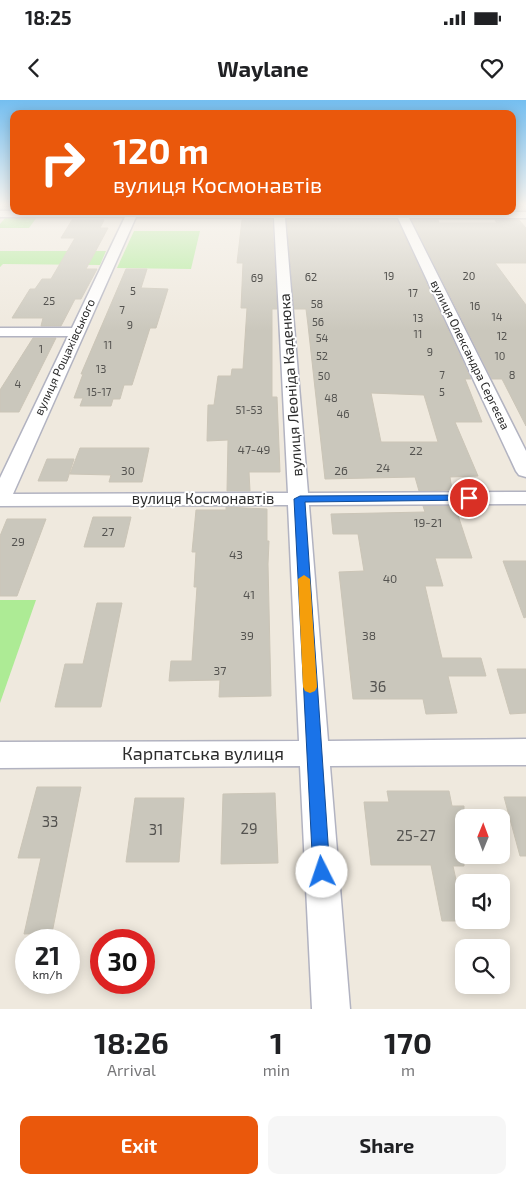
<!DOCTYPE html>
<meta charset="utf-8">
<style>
:root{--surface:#fff;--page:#f6f6f6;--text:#202124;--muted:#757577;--accent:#ea580c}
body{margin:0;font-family:"Exo 2",sans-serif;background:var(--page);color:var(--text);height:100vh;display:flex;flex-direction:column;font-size:19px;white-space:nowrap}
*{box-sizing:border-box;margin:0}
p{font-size:16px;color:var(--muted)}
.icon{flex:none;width:28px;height:28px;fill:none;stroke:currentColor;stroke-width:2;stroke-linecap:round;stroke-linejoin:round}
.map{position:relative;height:909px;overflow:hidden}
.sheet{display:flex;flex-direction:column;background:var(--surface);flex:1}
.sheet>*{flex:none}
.hud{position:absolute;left:10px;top:10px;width:506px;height:105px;border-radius:10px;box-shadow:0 2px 12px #0003;background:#ea580c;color:#fff;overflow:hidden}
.needle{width:32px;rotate:1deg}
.fabs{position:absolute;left:455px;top:709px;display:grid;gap:10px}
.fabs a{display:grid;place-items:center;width:55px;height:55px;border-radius:10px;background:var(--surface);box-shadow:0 2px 12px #0003;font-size:25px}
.speed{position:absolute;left:15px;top:829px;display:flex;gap:10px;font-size:25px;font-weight:700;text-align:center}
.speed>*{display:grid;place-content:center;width:65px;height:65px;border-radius:50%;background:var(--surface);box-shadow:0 2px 12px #0003;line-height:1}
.speed small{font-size:12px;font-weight:400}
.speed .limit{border:8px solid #d22;background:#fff;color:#111}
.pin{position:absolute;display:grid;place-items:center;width:42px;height:42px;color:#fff;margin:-21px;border:2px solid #fff;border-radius:50%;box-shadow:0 1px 5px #0007}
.me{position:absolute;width:55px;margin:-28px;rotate:356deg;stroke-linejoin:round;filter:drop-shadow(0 0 4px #0008)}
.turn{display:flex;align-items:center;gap:18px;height:105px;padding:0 20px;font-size:22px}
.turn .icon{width:65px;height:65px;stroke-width:2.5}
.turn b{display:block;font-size:35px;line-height:42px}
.eta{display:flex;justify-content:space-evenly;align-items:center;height:85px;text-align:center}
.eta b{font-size:30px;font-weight:700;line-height:35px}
.primary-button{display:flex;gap:10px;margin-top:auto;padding:10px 20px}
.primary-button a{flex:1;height:58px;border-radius:10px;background:var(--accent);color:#fff;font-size:20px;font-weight:700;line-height:58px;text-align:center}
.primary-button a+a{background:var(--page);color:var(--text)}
.status{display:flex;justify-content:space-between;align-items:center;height:35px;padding:0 25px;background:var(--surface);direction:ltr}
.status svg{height:14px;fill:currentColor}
header{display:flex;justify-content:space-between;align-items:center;height:65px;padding:0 20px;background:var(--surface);font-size:22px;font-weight:700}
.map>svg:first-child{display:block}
.green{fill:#adeb95}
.building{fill:#cac7bc;stroke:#cbc5b7;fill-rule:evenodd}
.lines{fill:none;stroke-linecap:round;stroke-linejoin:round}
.minor-casing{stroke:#b2b3c1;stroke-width:3}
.minor{fill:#fff;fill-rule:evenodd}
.route{fill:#1a73e8;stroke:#114b97}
.slow{fill:#f59e0b}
.labels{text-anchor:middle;stroke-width:4;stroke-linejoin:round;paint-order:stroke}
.far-number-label{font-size:11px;fill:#545350}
.far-street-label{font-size:12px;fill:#2c2c2c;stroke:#fff}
.number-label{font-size:12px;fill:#545350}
.street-label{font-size:15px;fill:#2c2c2c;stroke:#fff}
.near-number-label{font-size:15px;fill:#545350}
.near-street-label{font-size:18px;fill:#2c2c2c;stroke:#fff}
</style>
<div class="status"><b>18:25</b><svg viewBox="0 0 49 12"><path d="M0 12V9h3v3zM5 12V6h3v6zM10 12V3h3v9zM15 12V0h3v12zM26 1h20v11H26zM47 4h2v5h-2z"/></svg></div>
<header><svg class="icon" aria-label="back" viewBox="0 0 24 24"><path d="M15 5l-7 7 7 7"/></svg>Waylane<svg class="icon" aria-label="heart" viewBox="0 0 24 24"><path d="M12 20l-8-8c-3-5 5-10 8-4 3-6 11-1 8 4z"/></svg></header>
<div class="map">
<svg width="526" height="909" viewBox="0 0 526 909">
<rect width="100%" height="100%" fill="#efe9de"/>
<g class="green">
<polygon points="6,117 37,117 29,128 0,128 0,124"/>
<polygon points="134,131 200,131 191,169 117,168"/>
<polygon points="0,151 106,151 100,165 3,164 0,167"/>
<polygon points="0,500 36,500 0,603"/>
</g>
<g class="building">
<polygon points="72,120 104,120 100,128 108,128 86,169 97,169 81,199 75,199 61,226 41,226 43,218 12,218 30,189 35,189 42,179 51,179 75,138 61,138"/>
<polygon points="242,120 272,120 277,209 272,209 272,297 277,297 280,372 249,372 250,391 227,391 228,340 207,341 208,305 214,305 218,276 231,276 232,269 243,269 247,208 241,208 243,163 237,163"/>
<path d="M287,120H397L471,279H465L482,322H455L478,376L450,377L452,390L419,391L415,377L325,379L308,225L306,209H294ZM371,293L424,295L438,342H381Z"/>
<polygon points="412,120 438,120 439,123 497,123 495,120 519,120 526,128 526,163 495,163 526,205 526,326 502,279 492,279"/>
<polygon points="126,169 147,169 141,188 168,189 156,228 150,228 132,285 124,285 120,299 113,299 111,306 80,306 83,298 74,298 83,274 81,274"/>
<polygon points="33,238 56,238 19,312 0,312 0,290"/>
<polygon points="80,348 149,348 142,382 109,382 111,375 70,374"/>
<polygon points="47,359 74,359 67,381 38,381"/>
<polygon points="423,406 455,406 472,458 435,458 443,486 425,486 442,558 481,558 486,576 448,576 457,613 426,614 423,599 353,599 339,472 364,471 358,434 333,434 331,414 425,412"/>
<polygon points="226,407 267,409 267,441 269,441 268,464 271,596 219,597 220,580 169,581 171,561 192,561 197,487 194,487 196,452 192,452 196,410 226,410"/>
<polygon points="93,417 131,417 124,447 84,447"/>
<polygon points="7,419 46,419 17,496 0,496 0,436"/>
<polygon points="503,461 526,461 526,517 524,518"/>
<polygon points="97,503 122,503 101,607 55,607 65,564 83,564"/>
<polygon points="497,569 526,569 526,613 510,614"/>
<polygon points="37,687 81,687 52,833 24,834 41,758 18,758"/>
<polygon points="387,691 449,691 452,706 464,706 464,766 453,766 465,821 442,821 431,765 371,765 364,702 389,702"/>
<polygon points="275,693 278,763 221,764 223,694"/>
<polygon points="504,697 526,697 526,756 520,756"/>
<polygon points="135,698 184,698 179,762 126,762"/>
</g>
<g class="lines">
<defs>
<path id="minor" d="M0,111L526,112V118H409L526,351V377L519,375L516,371L398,118H285L308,393L526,392V404L309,405L328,641L526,639V665L330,666L350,909H312L300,666L0,668V642L299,641L288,405L0,406V378L68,236H0V228H72L125,117H0ZM136,117L274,118L288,393L13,394Z"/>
</defs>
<use href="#minor" class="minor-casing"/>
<use href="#minor" class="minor"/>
</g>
<linearGradient id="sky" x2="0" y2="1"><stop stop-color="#74bef0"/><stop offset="0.45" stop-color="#f8f5f0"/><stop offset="1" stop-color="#f8f5f0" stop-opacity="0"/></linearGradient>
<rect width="526" height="231" fill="url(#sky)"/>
<polygon class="route" points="469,395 475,398 473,400 305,402 330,772 328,777 322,780 316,777 313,772 294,399 300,396"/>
<polygon class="slow" points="304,475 310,479 317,587 315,591 310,593 305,591 303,587 298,479"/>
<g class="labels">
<g class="far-number-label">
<text x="389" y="180">19</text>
<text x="469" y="180">20</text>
<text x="311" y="181">62</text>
<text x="257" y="182">69</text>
<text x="133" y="195">5</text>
<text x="413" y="197">17</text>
<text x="49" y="205">25</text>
<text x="317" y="208">58</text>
<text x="475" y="210">16</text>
<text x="122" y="214">7</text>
<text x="497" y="221">14</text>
<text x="418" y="222">13</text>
<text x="318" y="226">56</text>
<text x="130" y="229">9</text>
<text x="418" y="238">11</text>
<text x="502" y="240">12</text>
<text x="322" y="242">54</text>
<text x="108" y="249">11</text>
<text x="41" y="253">1</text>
<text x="430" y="256">9</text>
<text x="322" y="260">52</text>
<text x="500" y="260">10</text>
<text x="101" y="273">13</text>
<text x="442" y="279">7</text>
<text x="512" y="279">8</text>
<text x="324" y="280">50</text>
<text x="18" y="288">4</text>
<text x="99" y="296">15-17</text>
<text x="442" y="296">5</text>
<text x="331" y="302">48</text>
<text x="249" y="314">51-53</text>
<text x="343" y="318">46</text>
</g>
<g class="far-street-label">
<text transform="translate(470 255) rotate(64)" y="4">вулиця Олександра Сергеєва</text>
<text transform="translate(65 257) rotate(-65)" y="4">вулиця Рощахівського</text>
</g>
<g class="number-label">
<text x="254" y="354">47-49</text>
<text x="416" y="355">22</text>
<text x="383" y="372">24</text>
<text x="128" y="375">30</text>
<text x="341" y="375">26</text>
<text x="428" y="427">19-21</text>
<text x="108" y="436">27</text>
<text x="18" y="446">29</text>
<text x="236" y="459">43</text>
<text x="390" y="483">40</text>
<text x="249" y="499">41</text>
<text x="247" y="540">39</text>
<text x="369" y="540">38</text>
<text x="220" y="575">37</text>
</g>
<g class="street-label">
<text transform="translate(291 285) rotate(-94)" y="5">вулиця Леоніда Каденюка</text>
<text x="203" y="404">вулиця Космонавтів</text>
</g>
<g class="near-number-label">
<text x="378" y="592">36</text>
<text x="50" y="727">33</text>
<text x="249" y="734">29</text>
<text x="156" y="735">31</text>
<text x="416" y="741">25-27</text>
</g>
<g class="near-street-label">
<text x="203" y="660">Карпатська вулиця</text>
</g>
</g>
</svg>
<div class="fabs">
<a><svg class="needle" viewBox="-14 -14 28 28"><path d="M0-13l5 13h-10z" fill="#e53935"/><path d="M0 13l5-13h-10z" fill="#757577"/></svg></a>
<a><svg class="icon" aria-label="sound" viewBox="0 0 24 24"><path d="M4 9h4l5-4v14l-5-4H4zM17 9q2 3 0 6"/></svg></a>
<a><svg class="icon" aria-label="search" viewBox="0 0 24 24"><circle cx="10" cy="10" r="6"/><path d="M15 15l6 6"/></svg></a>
</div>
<div class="speed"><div>21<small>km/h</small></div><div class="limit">30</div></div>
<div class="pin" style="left:469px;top:398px;background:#d93025"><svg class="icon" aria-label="arrive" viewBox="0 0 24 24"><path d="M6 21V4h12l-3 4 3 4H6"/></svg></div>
<svg class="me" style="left:322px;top:772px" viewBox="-20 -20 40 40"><circle r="19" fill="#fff"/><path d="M0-13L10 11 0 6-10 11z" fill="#1a73e8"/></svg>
<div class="hud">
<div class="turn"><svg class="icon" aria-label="right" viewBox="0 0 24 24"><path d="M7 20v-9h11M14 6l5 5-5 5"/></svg><div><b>120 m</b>вулиця Космонавтів</div></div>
</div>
</div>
<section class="sheet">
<div class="eta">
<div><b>18:26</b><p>Arrival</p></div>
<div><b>1</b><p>min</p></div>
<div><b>170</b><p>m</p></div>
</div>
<div class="primary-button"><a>Exit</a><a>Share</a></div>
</section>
